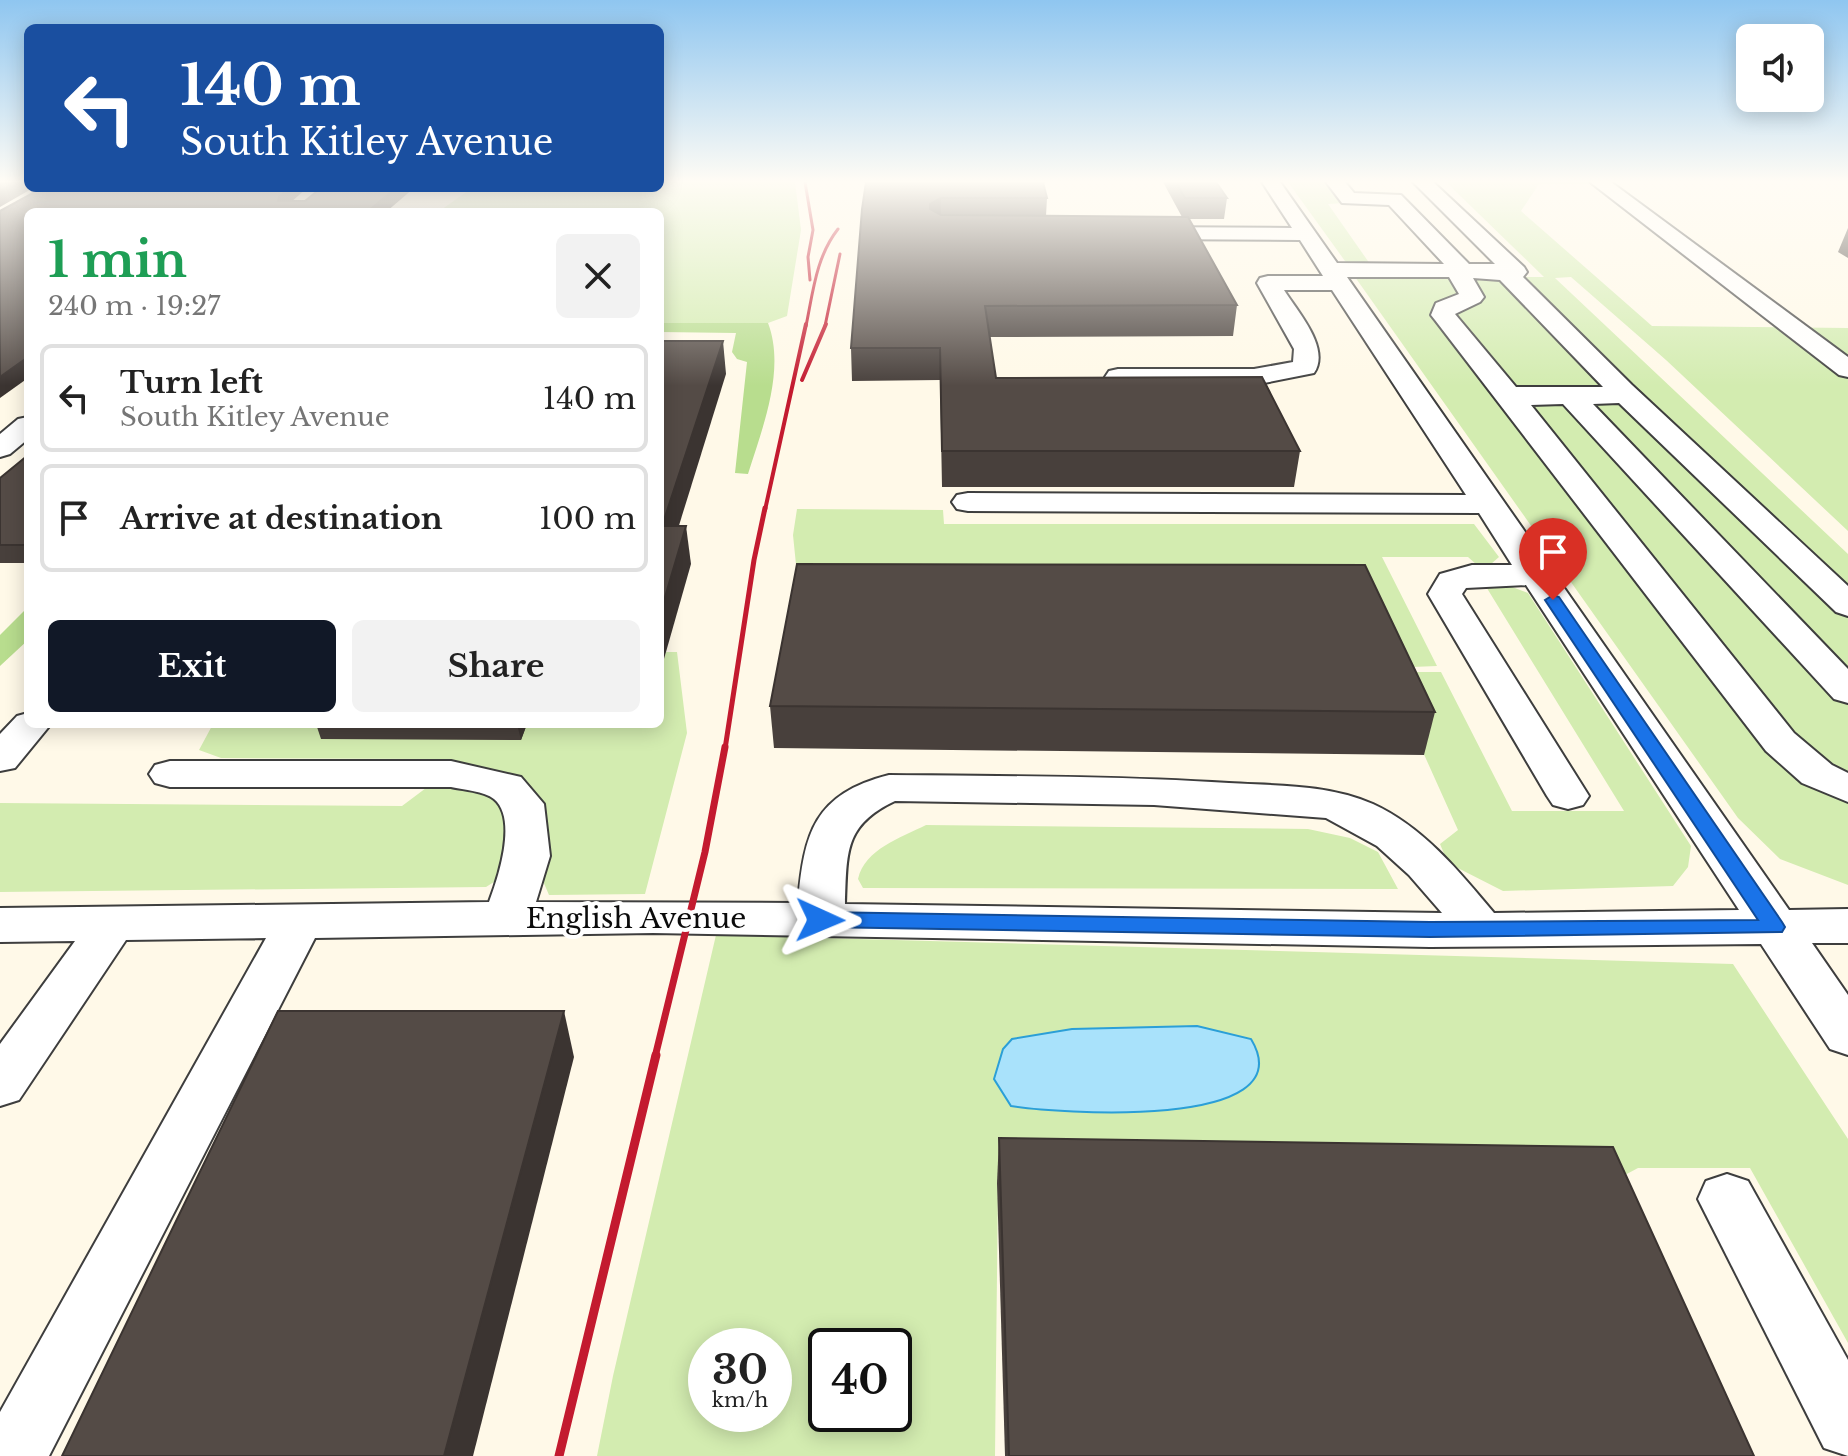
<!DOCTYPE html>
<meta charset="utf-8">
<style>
:root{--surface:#fff;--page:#f2f2f2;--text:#222;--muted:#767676;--line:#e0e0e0;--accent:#111827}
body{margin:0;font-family:"Libre Baskerville",serif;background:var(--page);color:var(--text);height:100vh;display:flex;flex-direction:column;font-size:30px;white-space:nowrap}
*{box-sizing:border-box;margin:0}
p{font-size:26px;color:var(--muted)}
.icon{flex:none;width:44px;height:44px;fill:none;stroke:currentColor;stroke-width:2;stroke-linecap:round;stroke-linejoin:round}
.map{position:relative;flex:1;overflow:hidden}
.details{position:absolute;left:24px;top:208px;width:640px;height:520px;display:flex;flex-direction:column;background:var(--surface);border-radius:12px;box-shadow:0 4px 20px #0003}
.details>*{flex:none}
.top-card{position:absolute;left:24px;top:24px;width:640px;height:168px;border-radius:12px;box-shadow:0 4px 20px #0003;background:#1a4fa0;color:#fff;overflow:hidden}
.controls{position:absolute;left:1736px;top:24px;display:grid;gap:16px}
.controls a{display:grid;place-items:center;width:88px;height:88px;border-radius:12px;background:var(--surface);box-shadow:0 4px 20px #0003;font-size:40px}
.speed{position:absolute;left:688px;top:1328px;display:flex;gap:16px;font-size:40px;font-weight:700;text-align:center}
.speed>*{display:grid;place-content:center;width:104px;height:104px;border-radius:50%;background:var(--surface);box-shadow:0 4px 20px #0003;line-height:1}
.speed small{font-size:20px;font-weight:400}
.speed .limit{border:4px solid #111;border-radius:12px;background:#fff;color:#111}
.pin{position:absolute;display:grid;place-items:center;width:68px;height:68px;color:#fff;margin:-82px -34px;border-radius:50% 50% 50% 0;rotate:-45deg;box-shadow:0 0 8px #0007}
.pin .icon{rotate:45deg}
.me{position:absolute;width:88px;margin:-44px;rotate:91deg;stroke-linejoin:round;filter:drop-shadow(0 0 6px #0008)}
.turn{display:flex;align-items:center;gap:28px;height:168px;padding:0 24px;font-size:36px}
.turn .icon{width:104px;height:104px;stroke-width:2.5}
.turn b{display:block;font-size:56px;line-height:68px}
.round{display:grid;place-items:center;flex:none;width:84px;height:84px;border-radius:12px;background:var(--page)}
.headline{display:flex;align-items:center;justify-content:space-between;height:136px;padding:0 24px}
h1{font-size:48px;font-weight:800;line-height:60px;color:#1e9e55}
.button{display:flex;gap:16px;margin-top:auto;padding:16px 24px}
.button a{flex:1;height:92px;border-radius:12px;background:var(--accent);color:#fff;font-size:32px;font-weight:800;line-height:92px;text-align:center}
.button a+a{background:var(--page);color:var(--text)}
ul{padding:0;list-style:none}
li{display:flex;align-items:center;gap:24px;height:108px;margin:0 16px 12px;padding:0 8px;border:4px solid var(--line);border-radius:12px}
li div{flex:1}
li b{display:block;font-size:30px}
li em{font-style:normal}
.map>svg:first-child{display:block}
.green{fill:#d3ecb0;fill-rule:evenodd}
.forest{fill:#b8dd8e}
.water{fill:#a9e2fb;stroke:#2b9fd7;stroke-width:2}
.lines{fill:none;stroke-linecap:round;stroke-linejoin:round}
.minor-casing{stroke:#3e3e3e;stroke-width:4}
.minor{fill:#fff;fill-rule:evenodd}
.rail-far4{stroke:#c31a2f;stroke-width:3}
.rail-far3{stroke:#c31a2f;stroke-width:4}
.rail-far2{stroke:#c31a2f;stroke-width:5}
.rail-far1{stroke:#c31a2f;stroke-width:7}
.rail{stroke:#c31a2f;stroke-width:9}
.wall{fill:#48403c}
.shaded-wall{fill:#3b3431}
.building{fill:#544b46;stroke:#3b3431;stroke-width:2}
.route{fill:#1a73e8;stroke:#114b97;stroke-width:2}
.labels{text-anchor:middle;stroke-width:8;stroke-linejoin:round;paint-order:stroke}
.street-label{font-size:28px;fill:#0b0b0b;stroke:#fff}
</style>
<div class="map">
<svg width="1848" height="1456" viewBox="0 0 1848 1456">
<rect width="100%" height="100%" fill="#fff9e8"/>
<g class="green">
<polygon points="660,182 795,182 801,230 787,316 768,323 660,323 660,212 438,212 472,188 660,188"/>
<polygon points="1288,182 1328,182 1345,203 1328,204 1370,264 1348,264 1345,261"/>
<polygon points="1446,182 1600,182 1603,184 1539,184 1521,211 1652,326 1848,328 1848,531 1666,360 1571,277 1555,278 1848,554 1848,885 1780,859 1738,818 1355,277 1544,277"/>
<polygon points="797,509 943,510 944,524 1474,524 1499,557 1491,564 1477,565 1468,557 1382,557 1437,666 1412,667 800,604 793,535"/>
<polygon points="1485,585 1507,585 1528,593 1691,846 1688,867 1673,886 1503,891 1448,863 1440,844 1458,830 1391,681 1412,672 1441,672 1512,811 1624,811"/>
<polygon points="666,652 677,652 687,733 645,894 549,895 540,874 547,816 537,799 441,767 444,759 221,758 199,750 213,724 330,724 520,740 527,724 660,724 660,673"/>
<polygon points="434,782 487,790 511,813 505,875 486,887 0,892 0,803 402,806"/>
<path d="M926,825L1308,829L1350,838L1378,852L1398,889L863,888L858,879C865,849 900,838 926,825Z"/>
<path d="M716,935L1733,964L1848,1139V1343L1750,1168H1638L1593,1192L998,1183L995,1456H597L613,1376ZM706,1346H774V1414H706ZM826,1346H894V1414H826Z"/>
</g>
<g class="forest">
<path d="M660,323H768C786,370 762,429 748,474L735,473L747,362L737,359L732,352L736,333L660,332Z"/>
<polygon points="28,607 28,640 0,666 0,635"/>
</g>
<path class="water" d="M1197,1026L1251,1039C1307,1132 1052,1113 1011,1106L994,1079L1003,1049L1012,1039L1072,1029Z"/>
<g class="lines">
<defs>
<g id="minor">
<path d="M1262,182H1280L1337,263L1444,264L1389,205L1342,203L1326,182H1345L1354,193L1401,195L1469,264H1495L1413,182H1433L1524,267L1527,272L1523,277L1632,385L1848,586V616L1836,612L1619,403L1593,404L1848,669V703L1834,699L1563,404L1531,405L1794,733L1832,765L1848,773V802L1802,783L1766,751L1435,320L1431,315L1436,303L1459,294L1449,277H1347L1789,910L1848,909V943H1812L1848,995V1055L1830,1049L1761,944L1430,947L653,933L315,938L49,1456H0V1412L266,938L126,940L19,1100L0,1106V1044L75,941L0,942V908L489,902C498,878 518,819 494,799C484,791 464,790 451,787H170L155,783L149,774L155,765L170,761H451L521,777L544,804L550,856L536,902L798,903C804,833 814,794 889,775C1002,776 1116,776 1229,783C1277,786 1328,784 1373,804C1423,827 1459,871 1494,913L1739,910L1526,585L1466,588L1462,594L1589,796L1583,805L1568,809L1553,805L1547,796L1428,594L1440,574L1472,565H1512L1479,513L968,511L957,509L952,502L957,495L968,493L1466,495L1332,290H1284C1297,311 1331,348 1314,373L1254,385H1118L1109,383L1105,377L1109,371L1118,369H1254L1293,362L1294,349L1257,283L1260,278L1268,276H1323L1300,240L1142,239L1132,233L1142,227L1292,228ZM1473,278L1500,280L1603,387H1516L1455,314L1480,302L1484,297ZM895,801L1154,805L1326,818L1377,846L1409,875L1442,913L845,904C847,852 844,825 895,801Z"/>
<polygon points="1590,182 1611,182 1848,357 1848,377 1839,375"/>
<polygon points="28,417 28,439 10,454 0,457 0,434 18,419"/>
<polygon points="28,713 28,724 51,724 15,768 0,771 0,734 17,716"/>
<polygon points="1727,1174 1748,1181 1848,1360 1848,1456 1824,1448 1698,1199 1706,1181"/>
</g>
</defs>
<use href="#minor" class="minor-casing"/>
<use href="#minor" class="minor"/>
<g class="rail-far4">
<polyline points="805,182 813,230 808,257 810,280"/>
<path d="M806,326C813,292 816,257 838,229"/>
<polyline points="825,326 840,254"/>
</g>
<g class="rail-far3">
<polyline points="802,380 826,324"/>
<polyline points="765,510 806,324"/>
</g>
<polyline class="rail-far2" points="725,749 754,560 765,508"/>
<polyline class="rail-far1" points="655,1057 705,852 725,747"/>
<polyline class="rail" points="559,1456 656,1055"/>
</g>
<g class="wall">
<polygon points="866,182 1047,198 1046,216 1182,217 1163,182 1216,182 1227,198 1224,219 1189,219 1237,305 1233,336 990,337 996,378 1300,451 1294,487 942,487 940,380 852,381 851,348"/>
<polygon points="1848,228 1848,258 1838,252"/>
<polygon points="28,455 28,563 0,563 0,478"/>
<polygon points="770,706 1435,712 1424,755 774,748"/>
<polygon points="316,724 527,724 521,740 321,739"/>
<polygon points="999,1138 1754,1456 1005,1456 997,1183"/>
</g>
<g class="shaded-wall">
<polygon points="17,182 28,182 28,188 33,188 0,207 0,191"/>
<polygon points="289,188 307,188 282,210 278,201 279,197"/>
<polygon points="396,188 414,188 386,212 367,212"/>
<polygon points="941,198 941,225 929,231 930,204"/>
<polygon points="723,341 726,374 667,564 662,526"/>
<polygon points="28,357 28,378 0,398 0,377"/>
<polygon points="686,526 691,564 660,673 660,614"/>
<polygon points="517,724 527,724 521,740"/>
<polygon points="564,1011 574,1057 473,1456 444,1456"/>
</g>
<g class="building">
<polygon points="0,182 17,182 0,191"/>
<polygon points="866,182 1043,182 1047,198 941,198 930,204 930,209 941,215 1188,217 1237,305 985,306 996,378 1262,377 1300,451 942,451 940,348 851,348 862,209"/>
<polygon points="1176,182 1216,182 1227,198 1185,198"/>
<polygon points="42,188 289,188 279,197 278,201 305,201 321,188 396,188 367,212 28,212 28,357 0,377 0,211"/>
<polygon points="660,341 723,341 662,526 686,526 660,614"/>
<polygon points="28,455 28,545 0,545 0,478"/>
<polygon points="797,564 1365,565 1435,712 770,706"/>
<polygon points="278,1011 564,1011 444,1456 62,1456"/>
<polygon points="999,1138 1613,1147 1754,1456 1009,1456"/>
</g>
<linearGradient id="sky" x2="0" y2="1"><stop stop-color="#8fc6f0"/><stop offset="0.47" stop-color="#fffcf5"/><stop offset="1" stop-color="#fffcf5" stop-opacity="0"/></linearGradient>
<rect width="1848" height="386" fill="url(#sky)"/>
<polygon class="route" points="1553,595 1559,597 1782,922 1785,927 1782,932 1430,937 820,927 813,925 809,920 813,914 820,912 1430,922 1758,920 1545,600"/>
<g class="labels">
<g class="street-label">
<text x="636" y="928">English Avenue</text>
</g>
</g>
</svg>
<div class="controls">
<a><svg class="icon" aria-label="sound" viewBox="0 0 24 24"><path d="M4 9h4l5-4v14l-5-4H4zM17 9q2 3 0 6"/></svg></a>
</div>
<div class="speed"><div>30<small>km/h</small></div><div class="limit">40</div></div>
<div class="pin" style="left:1553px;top:600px;background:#d93025"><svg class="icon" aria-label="arrive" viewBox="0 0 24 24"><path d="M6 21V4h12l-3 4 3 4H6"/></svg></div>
<svg class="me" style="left:820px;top:920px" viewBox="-20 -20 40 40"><path d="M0-17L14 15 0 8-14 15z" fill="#1a73e8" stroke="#fff" stroke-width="4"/></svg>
<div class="top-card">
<div class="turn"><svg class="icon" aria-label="left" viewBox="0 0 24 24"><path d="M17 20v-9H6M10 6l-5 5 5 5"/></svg><div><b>140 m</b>South Kitley Avenue</div></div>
</div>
<section class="details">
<div class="headline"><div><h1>1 min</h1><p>240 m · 19:27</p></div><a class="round"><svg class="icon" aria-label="close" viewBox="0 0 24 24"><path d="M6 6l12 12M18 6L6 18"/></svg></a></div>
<ul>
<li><svg class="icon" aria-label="left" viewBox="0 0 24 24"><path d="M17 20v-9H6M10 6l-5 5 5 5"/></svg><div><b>Turn left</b><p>South Kitley Avenue</p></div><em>140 m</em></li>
<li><svg class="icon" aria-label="arrive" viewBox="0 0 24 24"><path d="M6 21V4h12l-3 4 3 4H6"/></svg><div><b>Arrive at destination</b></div><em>100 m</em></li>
</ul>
<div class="button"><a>Exit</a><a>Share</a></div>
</section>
</div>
